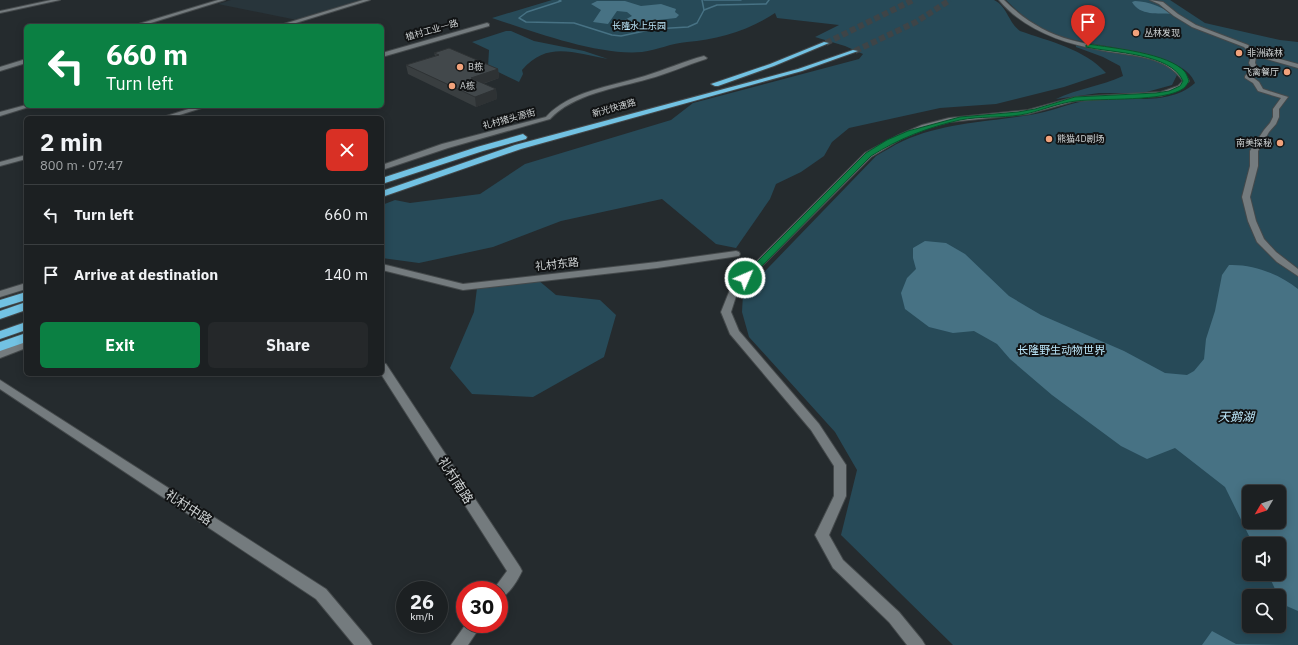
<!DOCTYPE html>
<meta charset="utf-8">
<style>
:root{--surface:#1c2022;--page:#25282a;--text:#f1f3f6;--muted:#a0a3a5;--line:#3a3e40;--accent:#0b8043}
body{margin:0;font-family:"IBM Plex Sans","Noto Sans SC",sans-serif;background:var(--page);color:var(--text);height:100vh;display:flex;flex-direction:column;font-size:15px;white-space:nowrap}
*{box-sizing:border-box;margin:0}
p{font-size:13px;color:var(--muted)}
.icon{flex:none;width:22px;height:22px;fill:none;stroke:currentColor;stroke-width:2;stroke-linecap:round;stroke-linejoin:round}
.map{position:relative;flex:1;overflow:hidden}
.details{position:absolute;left:24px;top:116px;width:360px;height:260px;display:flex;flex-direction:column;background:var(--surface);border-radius:6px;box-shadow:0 2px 10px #0003,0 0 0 1px var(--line)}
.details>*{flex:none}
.top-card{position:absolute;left:24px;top:24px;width:360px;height:84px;border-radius:6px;box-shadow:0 2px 10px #0003,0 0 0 1px var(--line);background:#0b8043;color:#fff;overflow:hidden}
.needle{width:26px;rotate:231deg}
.buttons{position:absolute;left:1242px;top:485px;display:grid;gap:8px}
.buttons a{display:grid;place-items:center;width:44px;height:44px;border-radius:6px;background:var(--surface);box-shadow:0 2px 10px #0003,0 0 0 1px var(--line);font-size:20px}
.speed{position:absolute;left:396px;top:581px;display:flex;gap:8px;font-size:20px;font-weight:700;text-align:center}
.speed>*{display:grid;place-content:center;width:52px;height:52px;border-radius:50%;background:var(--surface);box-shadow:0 2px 10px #0003,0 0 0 1px var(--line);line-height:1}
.speed small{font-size:10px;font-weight:400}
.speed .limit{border:6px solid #d22;background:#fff;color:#111}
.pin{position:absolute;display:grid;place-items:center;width:34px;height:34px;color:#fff;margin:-41px -17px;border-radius:50% 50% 50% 0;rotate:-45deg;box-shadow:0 0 4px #0007}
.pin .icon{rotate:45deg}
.me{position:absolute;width:44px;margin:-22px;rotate:45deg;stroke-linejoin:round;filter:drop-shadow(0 0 3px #0008)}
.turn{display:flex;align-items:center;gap:14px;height:84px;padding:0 16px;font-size:18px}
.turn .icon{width:52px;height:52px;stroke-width:2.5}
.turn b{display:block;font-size:28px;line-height:34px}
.round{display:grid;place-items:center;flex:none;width:42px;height:42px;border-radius:6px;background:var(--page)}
.headline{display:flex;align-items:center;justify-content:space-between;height:68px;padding:0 16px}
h1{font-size:24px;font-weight:700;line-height:30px}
.action{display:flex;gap:8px;margin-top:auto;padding:8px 16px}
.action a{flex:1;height:46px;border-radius:6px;background:var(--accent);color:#fff;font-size:16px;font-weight:700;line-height:46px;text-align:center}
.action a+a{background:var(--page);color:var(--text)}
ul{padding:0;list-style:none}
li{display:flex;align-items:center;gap:12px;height:60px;padding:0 16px;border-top:1px solid var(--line)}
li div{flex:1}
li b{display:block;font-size:15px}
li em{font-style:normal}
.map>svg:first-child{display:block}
.built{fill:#28353b}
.green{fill:#274a58;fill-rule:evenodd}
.water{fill:#477284;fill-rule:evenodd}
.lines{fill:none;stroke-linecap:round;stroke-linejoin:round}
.stream{stroke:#477284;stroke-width:1.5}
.highway-tunnel{stroke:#3e4447;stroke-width:6;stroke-dasharray:6 3;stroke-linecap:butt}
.minor-casing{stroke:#44494b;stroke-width:2}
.highway-casing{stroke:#44494b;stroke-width:2}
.minor{fill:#747b7e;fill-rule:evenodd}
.highway{fill:#72c2e3;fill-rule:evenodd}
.wall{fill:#393e40}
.shaded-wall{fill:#2e3234}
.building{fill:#42484b;stroke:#2e3234}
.route{fill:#0b8043;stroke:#07532c}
.poi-dot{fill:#f1a27b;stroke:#111314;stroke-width:1.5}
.labels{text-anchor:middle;stroke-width:4;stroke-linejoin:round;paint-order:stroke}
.far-park-label{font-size:9px;fill:#bce7fa;stroke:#111314}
.far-street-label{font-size:9px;fill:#ced2d3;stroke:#111314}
.far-poi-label{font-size:9px;fill:#ced2d3;stroke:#111314;text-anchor:start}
.street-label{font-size:11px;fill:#ced2d3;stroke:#111314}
.park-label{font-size:11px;fill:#bce7fa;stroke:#111314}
.water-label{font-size:12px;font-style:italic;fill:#bee9fc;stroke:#111314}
.near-street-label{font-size:13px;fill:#ced2d3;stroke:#111314}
</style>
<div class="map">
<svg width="1298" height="645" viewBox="0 0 1298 645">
<rect width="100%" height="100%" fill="#252b2e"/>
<polygon class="built" points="231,0 365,0 297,20 218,4"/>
<g class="green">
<path d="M552,0H994C1007,6 1008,22 1020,31C1048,41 1085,49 1106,73L1064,87L996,104L940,108L849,128L832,142L824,156L801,172L776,184L770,199L736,248L716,244L662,199L561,221L493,247L419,263L382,258V205L395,200L410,203L480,194L525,164L671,120L693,103L859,59L863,54L845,46L815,37L839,25L777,18L775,13C750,30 717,40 687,42C672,43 657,50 642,52C598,56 535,32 492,18Z"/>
<path d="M1006,0H1170L1205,23L1280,40L1298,42V645H953L841,535L857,470L835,432L749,337L742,312L743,294L876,156C885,151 894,145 903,141C943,123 987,122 1030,115C1051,112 1069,103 1089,100C1123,95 1167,108 1195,83C1185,50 1084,47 1053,34C1035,27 1020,14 1006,0ZM1249,492H1279V522H1249ZM1249,544H1279V574H1249ZM1249,596H1279V626H1249Z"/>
<path d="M506,31H511L534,41L584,51L608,59C575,54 548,40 522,70L523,74L519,82L488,67L489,50L472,42Z"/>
<path d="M1076,45L1154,60L1171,68L1177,75L1172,85L1143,93H1099L1056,99C1077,89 1101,86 1123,76L1120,66L1103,57L1076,47Z"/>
<polygon points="538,280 556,295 600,300 616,315 604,357 533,397 472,394 450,368 474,312 477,288"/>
</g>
<g class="water">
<polygon points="597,1 625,1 641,6 661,4 676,9 675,12 679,15 676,18 649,21 632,29 615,25 632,16 627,12 617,11 608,24 593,22 601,10 591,4"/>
<path d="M1135,1C1150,2 1160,6 1172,14C1158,13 1140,16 1132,2Z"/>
<path d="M925,241L946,243L965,254L1009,296L1041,315L1124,351L1165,373L1187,375L1194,371L1204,359L1206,339L1215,311L1222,275L1229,265C1253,264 1279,274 1298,289V611L1282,604L1268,574H1279V544H1253L1225,487L1175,448L1147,459L1121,446L1052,395L1010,359L997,344L974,331L953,333L929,327L905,309L901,293L907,278L916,269L913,258V248ZM1249,492H1279V522H1249Z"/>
<polygon points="1212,631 1236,644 1285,645 1202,645"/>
</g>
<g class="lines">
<g class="stream">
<polyline points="559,0 561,1 527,12 519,18 526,22 574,23 612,35 621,36 654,29 688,27 697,23 704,10 702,0"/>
<polyline points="704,0 741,0"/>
<polyline points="704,10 717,5 766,4 769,0"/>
</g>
<g class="highway-tunnel">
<polyline points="826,43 913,0"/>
<polyline points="855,51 916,22 950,0"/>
</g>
<defs>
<g id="minor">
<polygon points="51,0 60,0 0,13 0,11"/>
<polygon points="218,0 225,0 141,26 132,26"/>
<polygon points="363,0 370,0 286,26 277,26"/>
<path d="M999,0H1004C1023,19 1045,33 1071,40C1100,49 1162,50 1182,71C1185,74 1187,78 1189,81L1182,88L1161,96L1075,101L1028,114L949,122L927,128L903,138L871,157L738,290L731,312L739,331L819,424L844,462L846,465V496L829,535L843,560L899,612L922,640L925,645H907L889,622L833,568L815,535L834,496V466L811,430L730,334L721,312L731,287L865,153L899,135L922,125L949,118L1028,110L1075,97L1161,92L1178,86L1183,81C1165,54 1129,56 1100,50C1062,43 1024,30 999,0Z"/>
<path d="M1150,0L1163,2L1178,14L1196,25L1248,45L1255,52L1298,64V68L1256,56L1255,63L1258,69L1251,76L1259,82L1263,89L1288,97L1279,109V117L1276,124L1269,132L1258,151V166L1250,197L1256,221L1264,239L1276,252L1298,269V276L1277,262L1257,242L1248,221L1242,197L1250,166V151L1264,130L1270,123L1273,117V109L1281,98L1258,91L1253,83L1245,78V76L1252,69L1249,63C1252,55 1250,53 1244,47L1192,27L1174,16L1159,4Z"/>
<polygon points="487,23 489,24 489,26 382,57 382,53"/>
<path d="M704,56L707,58L706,59C686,65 668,74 648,79C617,88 573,94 550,119L448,148L382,170V165L442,144L546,117C569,91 613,86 645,76C665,70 684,61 704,56Z"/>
<polygon points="26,59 26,63 0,71 0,67"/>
<polygon points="26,105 32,106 0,116 0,112"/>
<polygon points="198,106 208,106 170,118 160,118"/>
<polygon points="26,155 26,159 0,166 0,162"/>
<polygon points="736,251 739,252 740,254 739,256 657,268 463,290 382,270 382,264 463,284 657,262"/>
<polygon points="26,283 26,289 0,297 0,291"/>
<polygon points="26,341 26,348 0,358 0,350"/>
<path d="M382,363L386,364L520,567L522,571C518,580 509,595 499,599V590H493L507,571L381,374Z"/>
<polygon points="0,380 326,589 369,640 372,645 354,645 316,599 0,389"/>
<polygon points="466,624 482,624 468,645 451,645"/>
</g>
<g id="highway">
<polygon points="824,42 829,43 774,66 718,86 715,86 711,84 770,64"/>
<polygon points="853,50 858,51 802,71 521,149 382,197 382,191 515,145 798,69"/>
<polygon points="523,134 527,137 526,139 483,151 382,184 382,178 477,147"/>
<polygon points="26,292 26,300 0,308 0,300"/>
<polygon points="26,302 26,310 0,319 0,311"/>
<polygon points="26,322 26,330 0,339 0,331"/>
<polygon points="26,333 26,342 0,351 0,342"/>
</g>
</defs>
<use href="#minor" class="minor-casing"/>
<use href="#highway" class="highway-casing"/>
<use href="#minor" class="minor"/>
<use href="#highway" class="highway"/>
</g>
<polygon class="wall" points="434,53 498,69 499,78 483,84 496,89 497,99 476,107 408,74 406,65 435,56"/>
<g class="shaded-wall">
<polygon points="498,69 499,78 472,87 471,78"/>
<polygon points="496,89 497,99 476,107 475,97"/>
</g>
<polygon class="building" points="449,48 498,69 471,78 496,89 475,97 406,65 439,55 434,53"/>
<path class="route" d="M1088,44C1112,48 1169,53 1185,72C1187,75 1188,78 1189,81C1188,83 1186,86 1184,88C1166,102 1101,98 1076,101C1057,103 1039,112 1020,115C1001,118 980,116 960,120C928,127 898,139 871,156L748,280H742L741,278L866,153L887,140L908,131L960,117L1018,112L1035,109L1075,97L1156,93L1169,91L1180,86L1183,81C1171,53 1113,53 1086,47V45Z"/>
<g class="poi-dot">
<circle cx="1136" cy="33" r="4"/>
<circle cx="1239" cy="53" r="4"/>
<circle cx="460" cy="67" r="4"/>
<circle cx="1287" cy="72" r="4"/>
<circle cx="452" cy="86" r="4"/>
<circle cx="1049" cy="139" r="4"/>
<circle cx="1280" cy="143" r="4"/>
</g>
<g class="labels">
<g class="far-park-label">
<text x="639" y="29">长隆水上乐园</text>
</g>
<g class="far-street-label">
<text transform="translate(432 30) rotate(-16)" y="3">植村工业一路</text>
<text transform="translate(614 108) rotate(-16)" y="3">新光快速路</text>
<text transform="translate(509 119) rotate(-15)" y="3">礼村猪头源街</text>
</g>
<g class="far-poi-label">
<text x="1144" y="36">丛林发现</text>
<text x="1247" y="56">非洲森林</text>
<text x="468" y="70">B栋</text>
<text x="1279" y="75" text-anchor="end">飞禽餐厅</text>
<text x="460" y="89">A栋</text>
<text x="1057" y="142">熊猫4D剧场</text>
<text x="1272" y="146" text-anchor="end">南美探秘</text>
</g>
<g class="street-label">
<text transform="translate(557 264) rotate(-6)" y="4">礼村东路</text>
</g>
<g class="park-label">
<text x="1061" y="354">长隆野生动物世界</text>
</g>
<g class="water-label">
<text x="1236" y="421">天鹅湖</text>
</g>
<g class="near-street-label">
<text transform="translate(456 480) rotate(57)" y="5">礼村南路</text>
<text transform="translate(189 507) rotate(33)" y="5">礼村中路</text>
</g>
</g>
</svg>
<div class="buttons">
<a><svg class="needle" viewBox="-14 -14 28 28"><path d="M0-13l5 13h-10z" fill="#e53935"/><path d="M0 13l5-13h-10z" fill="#a0a3a5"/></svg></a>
<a><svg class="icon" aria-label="sound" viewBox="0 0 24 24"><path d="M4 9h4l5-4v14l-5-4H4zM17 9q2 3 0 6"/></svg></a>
<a><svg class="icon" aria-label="search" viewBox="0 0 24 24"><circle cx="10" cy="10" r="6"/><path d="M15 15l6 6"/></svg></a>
</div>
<div class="speed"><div>26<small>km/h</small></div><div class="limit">30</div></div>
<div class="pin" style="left:1088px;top:46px;background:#d93025"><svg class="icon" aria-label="arrive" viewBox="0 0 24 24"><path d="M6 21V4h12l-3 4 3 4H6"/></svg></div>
<svg class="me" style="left:745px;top:278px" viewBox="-20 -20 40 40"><circle r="17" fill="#0b8043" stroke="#fff" stroke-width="3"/><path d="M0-11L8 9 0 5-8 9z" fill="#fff"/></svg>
<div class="top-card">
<div class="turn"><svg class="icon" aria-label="left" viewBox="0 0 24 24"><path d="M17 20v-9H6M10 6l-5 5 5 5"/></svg><div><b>660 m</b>Turn left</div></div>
</div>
<section class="details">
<div class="headline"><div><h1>2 min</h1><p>800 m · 07:47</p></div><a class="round" style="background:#d93025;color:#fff"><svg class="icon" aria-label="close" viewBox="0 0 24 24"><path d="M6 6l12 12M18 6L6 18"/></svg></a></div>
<ul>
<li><svg class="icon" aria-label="left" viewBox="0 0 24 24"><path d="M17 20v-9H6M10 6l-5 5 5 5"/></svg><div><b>Turn left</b></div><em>660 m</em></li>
<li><svg class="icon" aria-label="arrive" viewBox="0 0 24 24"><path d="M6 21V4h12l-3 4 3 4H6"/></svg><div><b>Arrive at destination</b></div><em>140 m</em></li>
</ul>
<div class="action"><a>Exit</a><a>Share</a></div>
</section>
</div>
